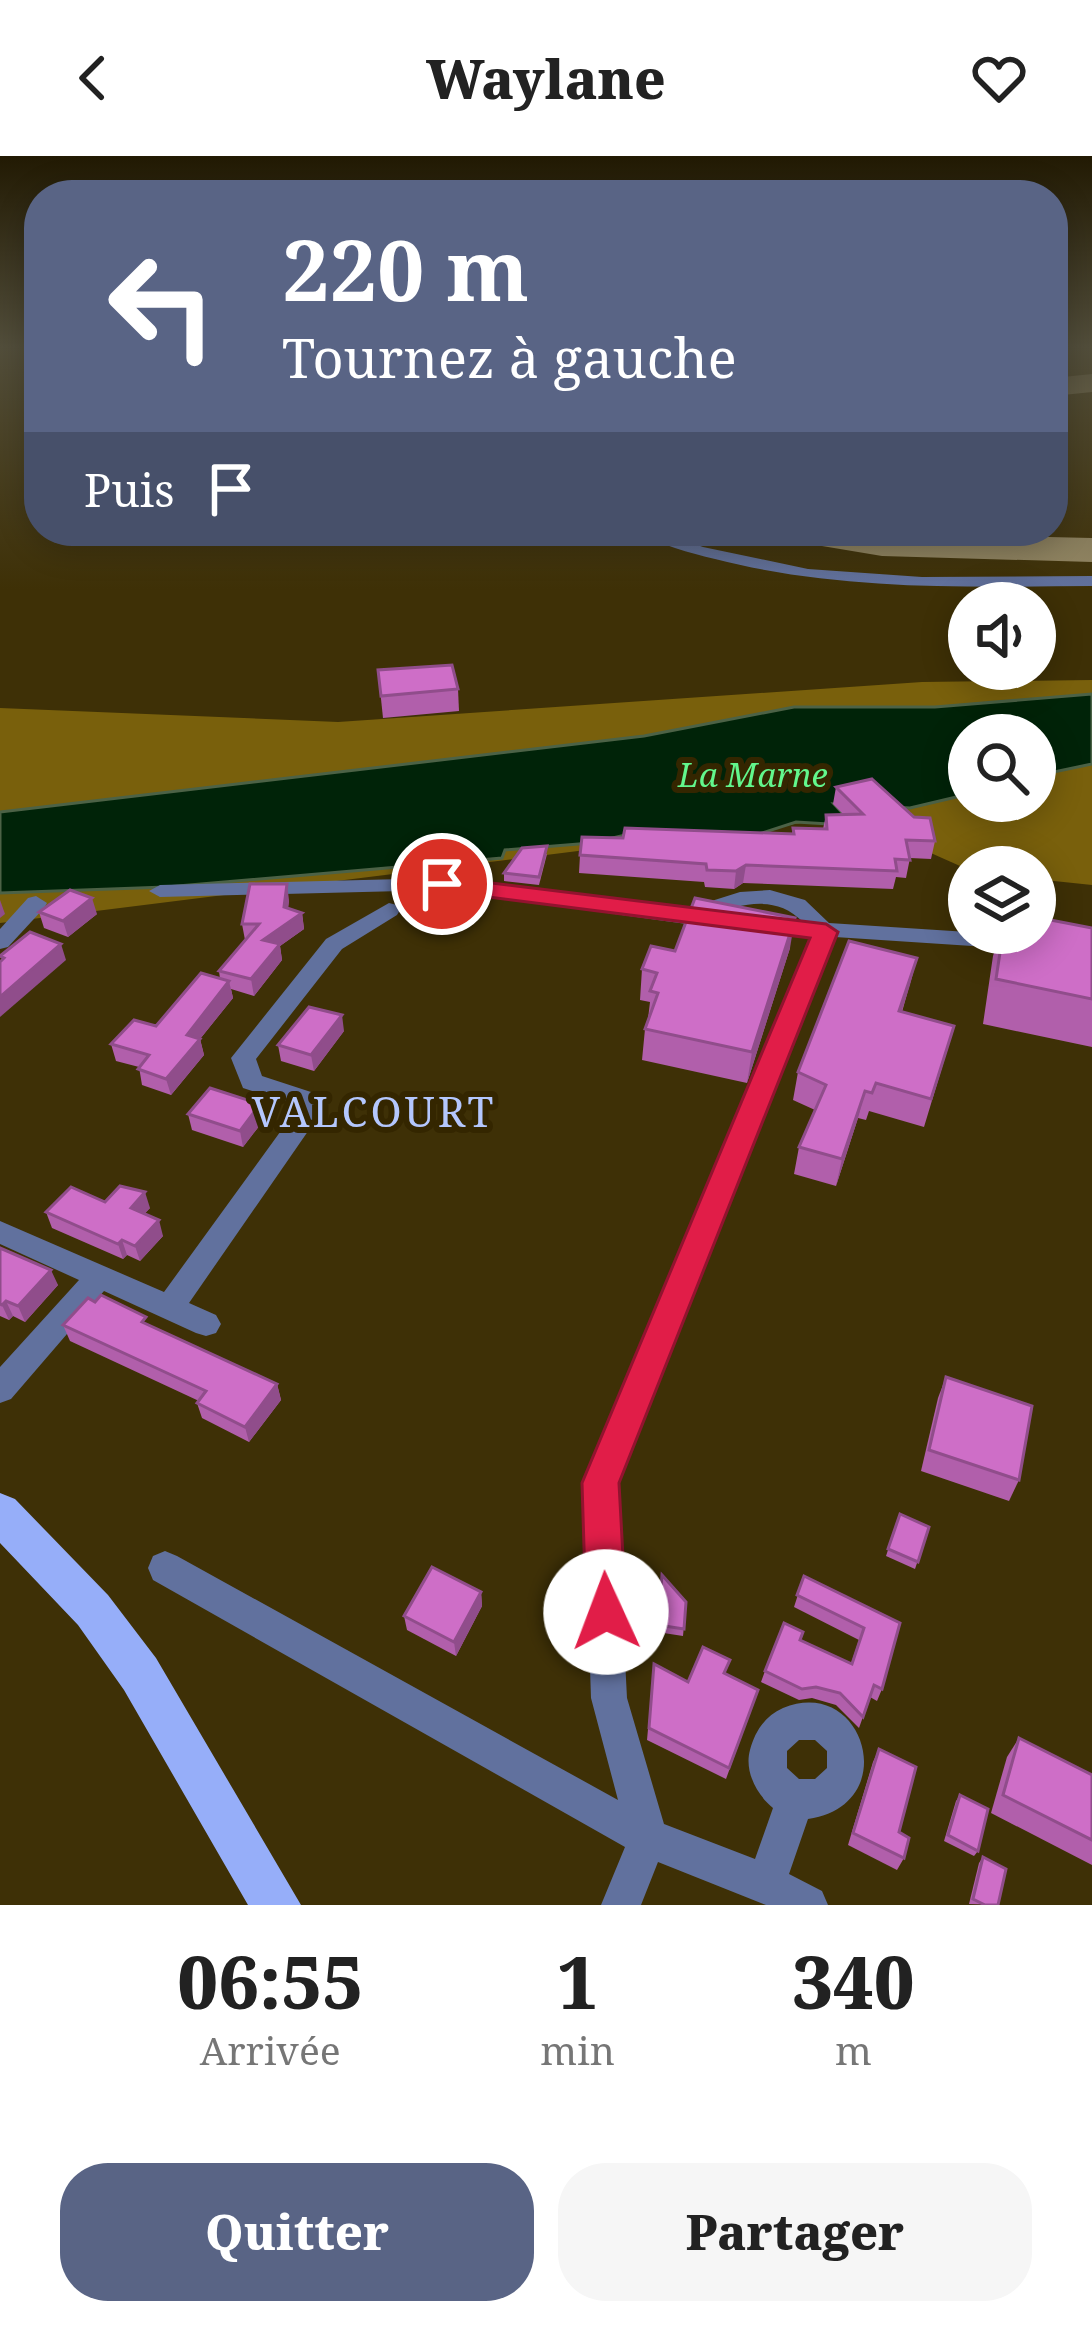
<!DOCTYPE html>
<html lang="fr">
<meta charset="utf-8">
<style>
:root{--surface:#fff;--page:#f6f6f6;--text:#222;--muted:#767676;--accent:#596485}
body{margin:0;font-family:"Noto Serif",serif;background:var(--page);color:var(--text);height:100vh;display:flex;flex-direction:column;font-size:45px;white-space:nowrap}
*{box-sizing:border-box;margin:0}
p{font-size:39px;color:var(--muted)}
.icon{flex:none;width:66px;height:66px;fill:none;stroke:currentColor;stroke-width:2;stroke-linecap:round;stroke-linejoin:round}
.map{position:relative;height:1749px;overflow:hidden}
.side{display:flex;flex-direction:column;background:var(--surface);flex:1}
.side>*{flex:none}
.top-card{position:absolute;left:24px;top:24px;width:1044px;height:366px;border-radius:48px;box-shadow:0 6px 30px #0003;background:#596485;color:#fff;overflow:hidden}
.controls{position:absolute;left:948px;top:426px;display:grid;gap:24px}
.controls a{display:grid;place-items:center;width:108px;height:108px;border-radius:50%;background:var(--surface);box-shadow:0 6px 30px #0003;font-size:60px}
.pin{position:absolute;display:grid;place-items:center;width:102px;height:102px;color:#fff;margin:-51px;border:6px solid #fff;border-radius:50%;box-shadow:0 3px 12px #0007}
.me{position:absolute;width:132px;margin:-66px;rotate:358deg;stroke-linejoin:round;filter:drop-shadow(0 0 9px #0008)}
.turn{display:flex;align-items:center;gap:42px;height:252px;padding:0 60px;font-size:54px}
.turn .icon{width:156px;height:156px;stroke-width:2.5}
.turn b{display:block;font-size:84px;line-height:102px}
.then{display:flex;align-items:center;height:114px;padding:0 60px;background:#0003;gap:24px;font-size:45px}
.eta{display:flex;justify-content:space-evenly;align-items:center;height:204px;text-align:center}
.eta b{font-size:72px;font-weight:800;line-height:84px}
.primary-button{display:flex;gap:24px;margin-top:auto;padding:24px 60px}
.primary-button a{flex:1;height:138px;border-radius:48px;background:var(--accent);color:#fff;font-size:48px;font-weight:800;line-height:138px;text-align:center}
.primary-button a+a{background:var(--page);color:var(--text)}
header{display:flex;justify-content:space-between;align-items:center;height:156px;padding:0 60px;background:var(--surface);font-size:54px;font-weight:800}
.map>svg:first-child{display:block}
.forest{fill:#79600c;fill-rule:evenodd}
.water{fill:#002308;stroke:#4c6246;stroke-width:3}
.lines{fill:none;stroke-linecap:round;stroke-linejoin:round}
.taxiway{fill:#958864;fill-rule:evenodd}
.minor{fill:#61719e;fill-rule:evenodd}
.major{fill:#96aef9;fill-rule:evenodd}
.wall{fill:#b15fab}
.shaded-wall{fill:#904d8b}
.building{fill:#ce6ec7;stroke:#904d8b;stroke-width:3}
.route{fill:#e11d48;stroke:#92132f;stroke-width:3}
.labels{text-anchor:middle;stroke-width:12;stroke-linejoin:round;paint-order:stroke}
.far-water-label{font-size:33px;font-style:italic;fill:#62f78c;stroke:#342600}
.quarter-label{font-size:42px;letter-spacing:3px;fill:#b4c7fe;stroke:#342600}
</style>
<header><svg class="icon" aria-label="back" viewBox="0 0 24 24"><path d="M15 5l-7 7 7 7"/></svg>Waylane<svg class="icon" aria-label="heart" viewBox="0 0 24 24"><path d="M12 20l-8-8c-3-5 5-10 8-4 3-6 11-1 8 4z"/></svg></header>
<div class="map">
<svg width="1092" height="1749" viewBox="0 0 1092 1749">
<rect width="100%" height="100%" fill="#3e3006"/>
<path class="forest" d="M1092,524V729L1035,723V711L969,714L850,661L0,767V552L338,566L922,526ZM969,579H1035V645H969Z"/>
<polygon class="water" points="1092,538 1092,608 1035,620 1035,579 969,579 969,638 910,652 834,648 848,663 829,668 796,666 759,678 634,677 591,687 505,694 502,702 166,731 0,737 0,656 644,580 794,551 935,551"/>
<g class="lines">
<g class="taxiway">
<polygon points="1092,218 1092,236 1053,240 1053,222"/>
<polygon points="779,375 1092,382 1092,406 882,400 798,386 785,383"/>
</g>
<g class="minor">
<path d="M638,375H659L703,391L808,413L922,421L1092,420V430C966,431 839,435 715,403C690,397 659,389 638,375Z"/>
<path d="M442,722L683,754L740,736L770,734L805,744L829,767L1092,784V798L835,781L616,1327L627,1542L664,1668L755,1703L773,1652C757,1639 744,1615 750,1594C755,1575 765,1560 783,1552C864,1518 904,1649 808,1663L789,1718L822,1735L828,1749H766L658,1706L641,1749H601L625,1691L153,1424L148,1412L153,1400L165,1395L177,1400L618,1644L591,1542L584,1327L813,780L757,775L754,770L757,765L803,766C776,738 742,748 710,759L709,768L701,770L442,734L160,741L149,735L160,729ZM799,1584H815L827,1595V1612L815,1623H799L787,1612V1595Z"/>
<polygon points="36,740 47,747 44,752 8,791 0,793 0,773 28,742"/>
<polygon points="389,747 397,749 400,754 397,759 342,793 256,903 262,920 311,936 322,955 189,1147 216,1159 221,1168 216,1177 206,1180 196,1177 104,1135 11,1243 0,1247 0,1211 79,1124 0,1088 0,1065 164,1136 296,954 293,948 243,932 231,902 326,783"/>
</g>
<polygon class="major" points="0,1337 15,1343 108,1439 156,1502 301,1749 248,1749 124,1534 78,1469 0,1387"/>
</g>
<g class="wall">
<polygon points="378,514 458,533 459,555 383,562"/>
<polygon points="836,631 935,685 931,703 910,702 906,722 896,721 893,733 743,727 734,733 705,731 704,726 579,717 580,699 623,682 792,678 793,672 823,673 826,659 843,658 833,648"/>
<polygon points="547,698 539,729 504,725 504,717"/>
<polygon points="289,744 288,753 302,757 304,773 280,790 282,804 254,840 231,833 233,842 200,883 204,899 171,939 142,929 139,911 116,905 111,888 156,870 220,823 219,815 245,784 242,768"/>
<polygon points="39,756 97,758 68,781 44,772"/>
<polygon points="1092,772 1092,891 983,868 993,800 1000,777 1035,777"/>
<polygon points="790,792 747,927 642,904 645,873 648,863 650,846 640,844 642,813 675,795"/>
<polygon points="917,802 902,856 946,898 924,971 869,955 866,964 858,962 836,1030 794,1018 799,991 815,954 793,944 798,916"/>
<polygon points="344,875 314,915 281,905 278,889"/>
<polygon points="260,948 263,965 243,991 192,974 188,958"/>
<polygon points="105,1046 150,1052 144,1058 163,1080 140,1105 127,1099 123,1103 52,1072 46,1056"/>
<polygon points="0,1092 58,1129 25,1166 13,1160 9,1164 0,1160"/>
<polygon points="63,1169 149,1169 277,1228 281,1244 249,1286 202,1262 197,1247 199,1245 70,1185"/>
<polygon points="946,1221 1019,1324 1009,1345 921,1315 938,1242"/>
<polygon points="900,1358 929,1371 915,1413 886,1400"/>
<polygon points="662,1419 686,1446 683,1480 657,1476"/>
<polygon points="804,1420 900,1467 882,1533 877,1545 870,1541 859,1572 836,1549 812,1542 799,1544 761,1526 765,1515 800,1484 851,1508 859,1484 794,1451"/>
<polygon points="481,1436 482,1450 456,1500 407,1474 404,1460"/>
<polygon points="654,1508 688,1526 754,1546 726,1623 647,1584"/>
<polygon points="1019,1582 1092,1619 1092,1709 991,1657 1007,1601"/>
<polygon points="879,1593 904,1702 897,1714 848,1689 873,1606"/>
<polygon points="960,1639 978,1695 974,1700 944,1685 956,1645"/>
<polygon points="983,1701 998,1749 969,1748 979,1707"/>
</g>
<g class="shaded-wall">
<polygon points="746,709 743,727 734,733 736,715"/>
<polygon points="287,728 289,744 286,767 284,751"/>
<polygon points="92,742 97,758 68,781 63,765"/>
<polygon points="0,744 5,758 0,762"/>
<polygon points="302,757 304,773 280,790 282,804 254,840 251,823 263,784"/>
<polygon points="795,762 790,792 747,927 752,896"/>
<polygon points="61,788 66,804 0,861 0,841"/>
<polygon points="917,802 910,829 893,883 899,855"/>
<polygon points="229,825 233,842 200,883 204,899 171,939 166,923 187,879"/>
<polygon points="342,859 344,875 314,915 311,899"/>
<polygon points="865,935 858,962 836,1030 842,1003"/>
<polygon points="260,948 263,965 243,991 240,975"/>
<polygon points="145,1036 150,1052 136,1067 131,1052"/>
<polygon points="159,1064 163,1080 140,1105 135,1090"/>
<polygon points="122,1084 127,1099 123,1103 118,1088"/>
<polygon points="51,1114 58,1129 25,1166 18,1150"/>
<polygon points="6,1145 13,1160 9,1164 2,1149"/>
<polygon points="277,1228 281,1244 249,1286 245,1271"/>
<polygon points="481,1436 482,1450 456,1500 454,1486"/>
</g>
<g class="building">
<polygon points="452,509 458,533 381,540 378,514"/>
<polygon points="872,623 914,661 930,662 935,685 906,684 910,704 895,703 897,715 746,709 736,715 707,714 706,708 580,699 582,681 623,682 625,672 794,678 793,672 827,673 826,659 863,658 836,631"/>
<polygon points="547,690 539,721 504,717 522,692"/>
<polygon points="250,728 287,728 284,751 302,757 263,784 280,788 251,823 219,815 259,768 242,768"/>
<polygon points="70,734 92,742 63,765 39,756"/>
<polygon points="695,742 795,762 752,896 645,873 658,837 650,835 657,817 642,813 651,790 675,795"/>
<polygon points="1035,761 1092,772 1092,843 996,823 1003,777 1035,777"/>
<polygon points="30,776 61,788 0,841 0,806 4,802 0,800"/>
<polygon points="849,785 917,802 899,855 954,870 931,943 876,927 872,937 865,935 842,1003 799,991 826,929 798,916"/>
<polygon points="201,817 229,825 187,879 200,883 166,923 138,913 149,899 111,888 134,864 156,870"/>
<polygon points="309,851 342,859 311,899 278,889"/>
<polygon points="210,932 260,948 240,975 188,958"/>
<polygon points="120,1030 145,1036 131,1052 159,1064 135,1090 122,1084 118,1088 46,1056 71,1031 105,1046"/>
<polygon points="0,1092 51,1114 18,1150 6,1145 2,1149 0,1148"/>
<polygon points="101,1139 146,1161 142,1166 277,1228 245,1271 197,1247 206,1235 63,1169 88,1142 95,1146"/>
<polygon points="946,1221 1032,1250 1019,1324 929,1294"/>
<polygon points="900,1358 929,1371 918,1406 888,1393"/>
<polygon points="432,1411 481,1436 454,1486 404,1460"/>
<polygon points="662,1419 686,1446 684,1473 658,1469"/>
<polygon points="804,1420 900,1467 882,1533 874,1529 863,1561 840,1537 816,1531 802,1533 765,1515 784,1467 803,1476 800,1484 852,1508 864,1472 797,1439"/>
<polygon points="703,1491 730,1504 724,1517 758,1534 729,1612 649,1572 654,1508 688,1526"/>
<polygon points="1019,1582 1092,1619 1092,1684 1003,1639"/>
<polygon points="879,1593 916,1611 899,1676 909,1682 904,1702 853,1677"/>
<polygon points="960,1639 988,1653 978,1695 948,1679"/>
<polygon points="983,1701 1006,1713 998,1749 985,1749 973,1743"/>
</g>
<linearGradient id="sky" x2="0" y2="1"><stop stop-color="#221a03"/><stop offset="0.44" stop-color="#524e3b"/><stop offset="1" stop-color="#524e3b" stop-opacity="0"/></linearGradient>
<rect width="1092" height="434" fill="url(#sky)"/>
<polygon class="route" points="442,721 826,768 838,776 619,1327 626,1456 620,1470 606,1476 592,1470 586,1456 582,1327 810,782 434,734 434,723"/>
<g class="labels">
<g class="far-water-label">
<text x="753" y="631">La Marne</text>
</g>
<g class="quarter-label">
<text x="374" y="971">VALCOURT</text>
</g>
</g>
</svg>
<div class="controls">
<a><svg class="icon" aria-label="sound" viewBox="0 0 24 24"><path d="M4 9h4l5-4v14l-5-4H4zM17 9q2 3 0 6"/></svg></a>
<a><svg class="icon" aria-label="search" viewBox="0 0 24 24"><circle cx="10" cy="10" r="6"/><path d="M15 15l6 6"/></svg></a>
<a><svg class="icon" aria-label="layers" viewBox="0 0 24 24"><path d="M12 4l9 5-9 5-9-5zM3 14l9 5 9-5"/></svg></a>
</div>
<div class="pin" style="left:442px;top:728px;background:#d93025"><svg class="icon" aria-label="arrive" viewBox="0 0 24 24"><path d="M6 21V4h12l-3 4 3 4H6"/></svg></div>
<svg class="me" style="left:606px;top:1456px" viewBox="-20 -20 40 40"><circle r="19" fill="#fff"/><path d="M0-13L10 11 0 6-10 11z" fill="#e11d48"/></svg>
<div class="top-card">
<div class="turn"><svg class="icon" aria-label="left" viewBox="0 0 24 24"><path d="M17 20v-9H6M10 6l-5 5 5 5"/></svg><div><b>220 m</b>Tournez à gauche</div></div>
<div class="then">Puis<svg class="icon" aria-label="arrive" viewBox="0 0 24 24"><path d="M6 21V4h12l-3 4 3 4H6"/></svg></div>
</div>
</div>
<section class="side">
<div class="eta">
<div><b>06:55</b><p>Arrivée</p></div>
<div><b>1</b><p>min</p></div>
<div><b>340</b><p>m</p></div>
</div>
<div class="primary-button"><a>Quitter</a><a>Partager</a></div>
</section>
